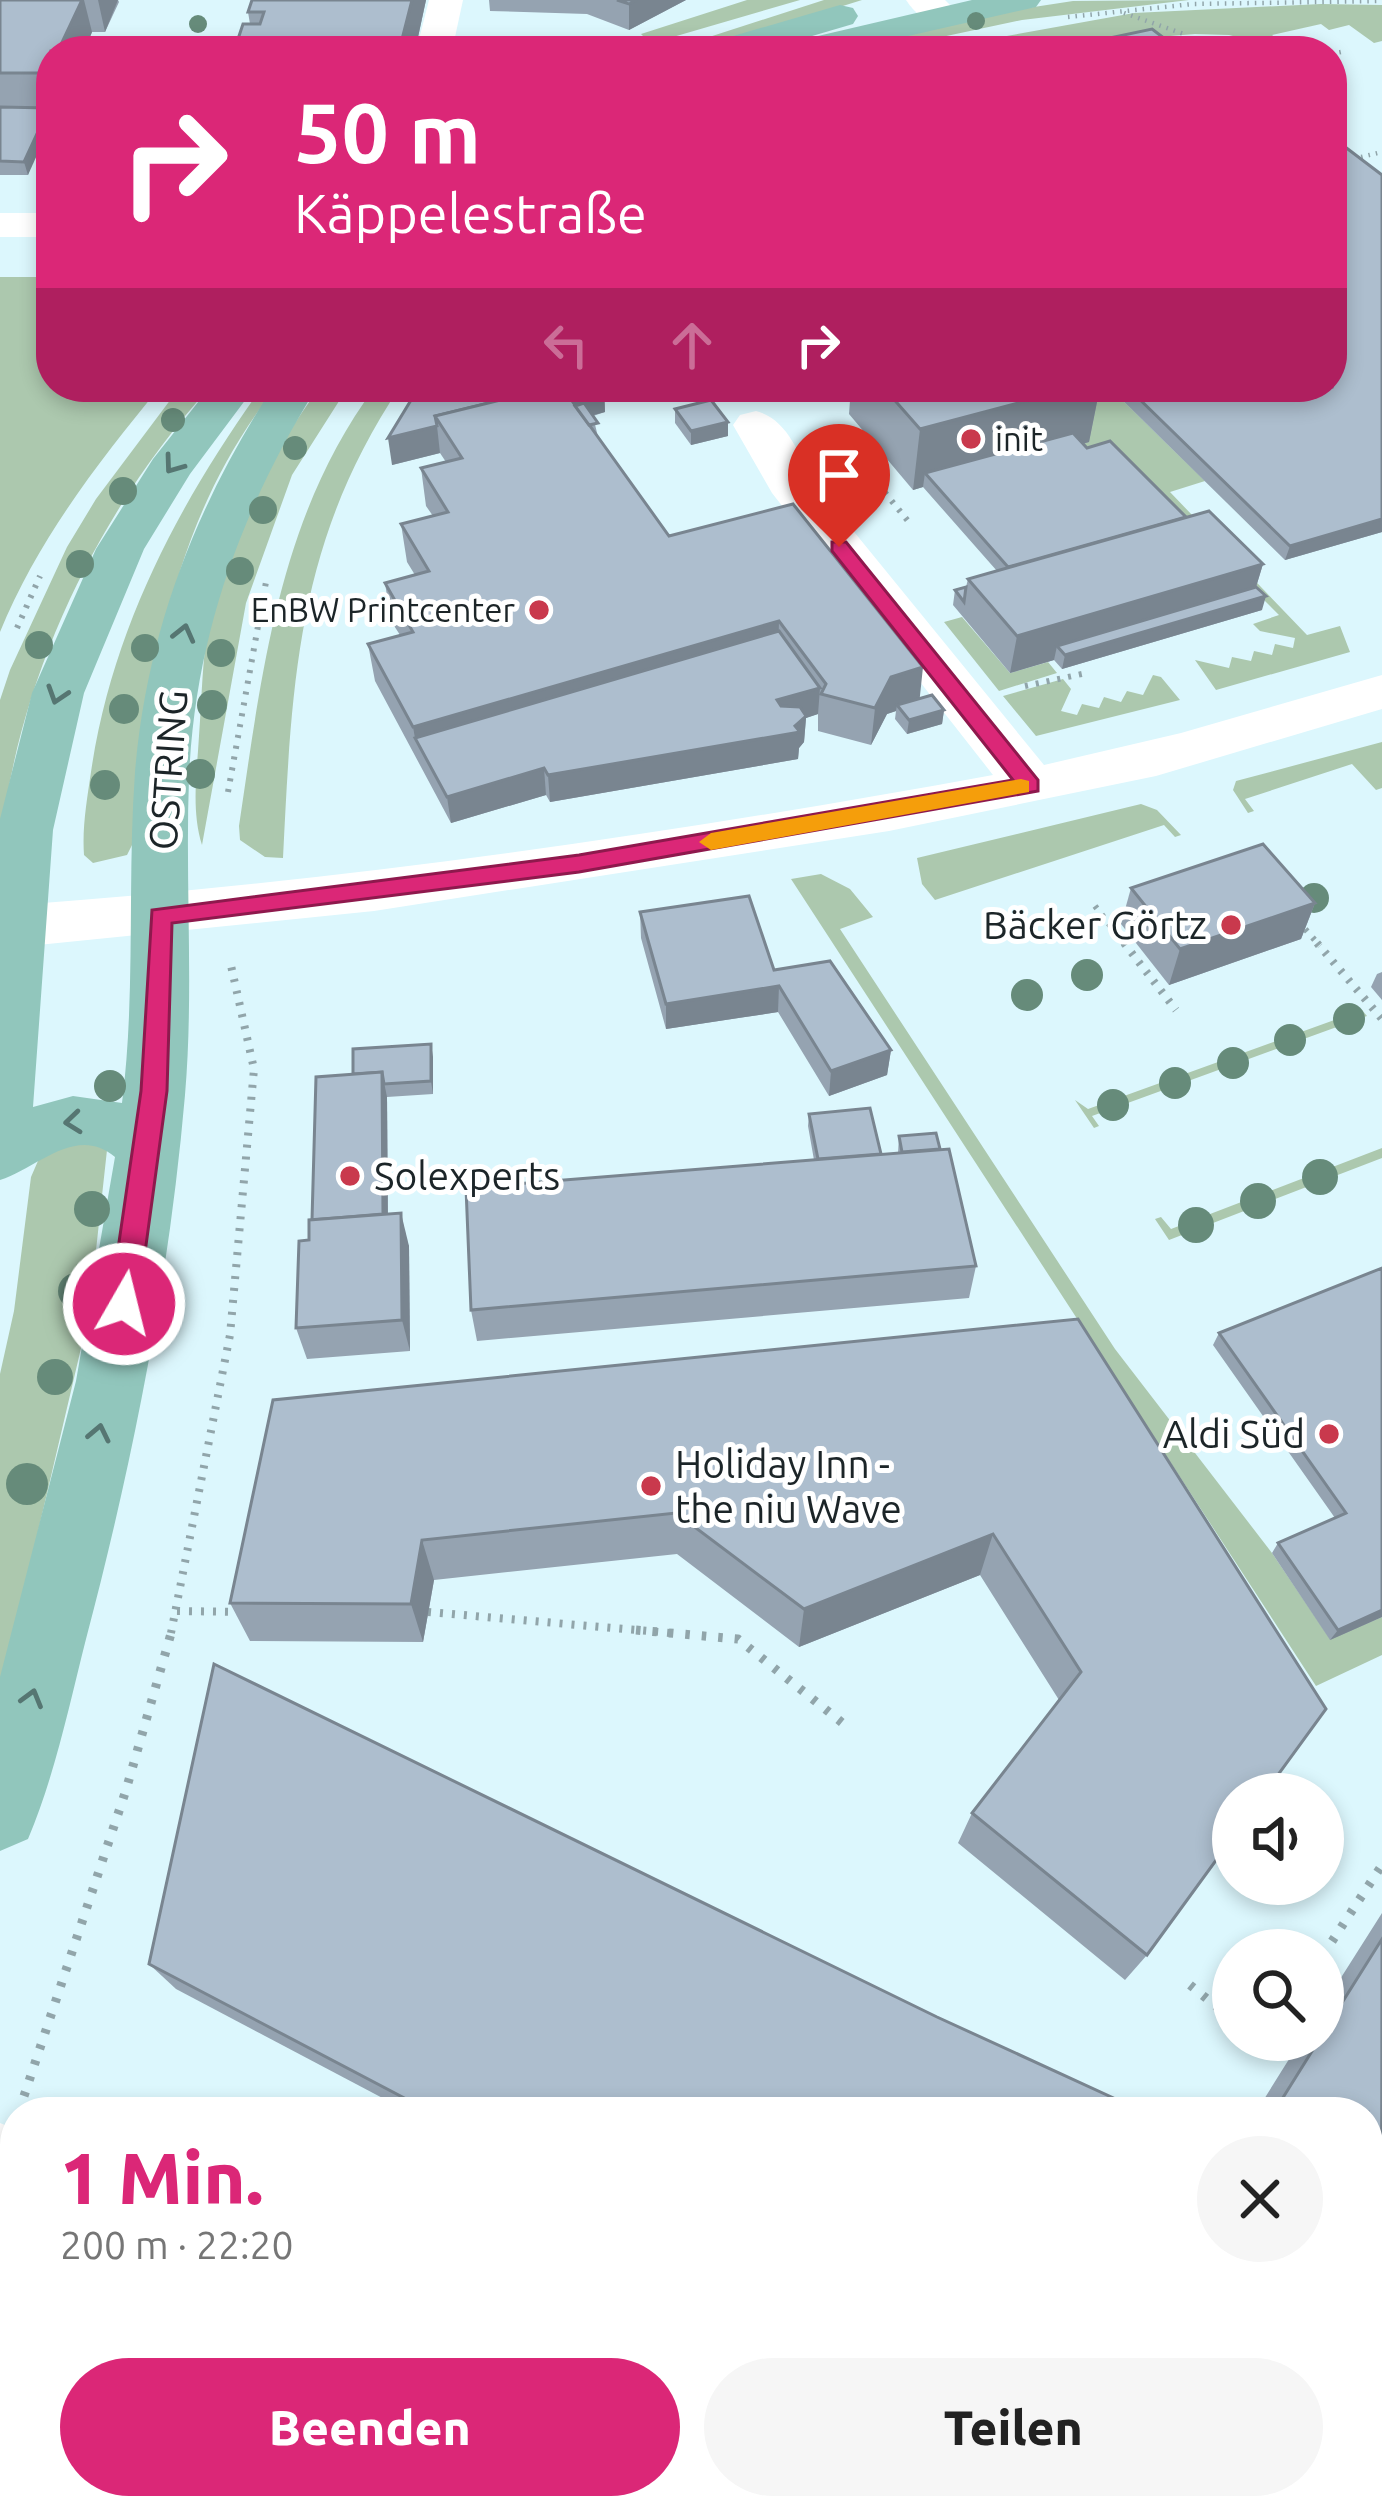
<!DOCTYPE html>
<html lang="de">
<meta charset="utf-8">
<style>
:root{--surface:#fff;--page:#f6f6f6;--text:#222;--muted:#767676;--accent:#db2777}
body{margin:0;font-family:Ubuntu,sans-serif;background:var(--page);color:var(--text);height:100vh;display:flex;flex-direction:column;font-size:45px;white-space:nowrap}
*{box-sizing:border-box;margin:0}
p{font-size:39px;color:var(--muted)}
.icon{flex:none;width:66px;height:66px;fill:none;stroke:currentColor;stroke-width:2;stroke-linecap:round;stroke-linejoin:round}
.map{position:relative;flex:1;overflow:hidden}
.sheet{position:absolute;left:0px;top:2097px;width:1383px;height:423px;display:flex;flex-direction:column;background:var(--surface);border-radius:48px 48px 0 0;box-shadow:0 6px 18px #0003}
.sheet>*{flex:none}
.banner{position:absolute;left:36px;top:36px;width:1311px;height:366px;border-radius:48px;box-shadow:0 6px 18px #0003;background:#db2777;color:#fff;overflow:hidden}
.buttons{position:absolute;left:1212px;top:1773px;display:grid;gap:24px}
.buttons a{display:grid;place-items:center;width:132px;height:132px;border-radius:50%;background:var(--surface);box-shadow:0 6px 18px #0003;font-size:60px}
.pin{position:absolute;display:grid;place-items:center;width:102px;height:102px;color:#fff;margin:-123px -51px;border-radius:50% 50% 50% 0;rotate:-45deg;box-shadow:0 0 12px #0007}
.pin .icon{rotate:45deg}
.me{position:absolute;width:132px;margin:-66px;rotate:8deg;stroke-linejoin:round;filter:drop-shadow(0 0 9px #0008)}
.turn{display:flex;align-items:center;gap:42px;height:252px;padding:0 60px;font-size:54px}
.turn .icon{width:156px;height:156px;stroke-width:2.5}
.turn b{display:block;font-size:84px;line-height:102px}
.lanes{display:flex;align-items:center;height:114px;padding:0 60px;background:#0003;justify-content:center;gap:60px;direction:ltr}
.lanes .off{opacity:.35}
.round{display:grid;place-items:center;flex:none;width:126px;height:126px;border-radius:63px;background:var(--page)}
.head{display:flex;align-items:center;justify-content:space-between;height:204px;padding:0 60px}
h1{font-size:72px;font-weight:800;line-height:90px;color:var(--accent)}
.primary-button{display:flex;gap:24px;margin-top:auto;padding:24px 60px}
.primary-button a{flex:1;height:138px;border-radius:72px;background:var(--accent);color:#fff;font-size:48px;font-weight:800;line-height:138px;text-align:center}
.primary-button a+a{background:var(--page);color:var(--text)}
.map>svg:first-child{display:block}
.green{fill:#acc8ae}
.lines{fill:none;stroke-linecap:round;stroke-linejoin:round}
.path-far3{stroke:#91a5aa;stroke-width:4.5;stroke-dasharray:1.5 6;stroke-linecap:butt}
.path-far2{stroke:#91a5aa;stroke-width:6;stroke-dasharray:3 8;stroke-linecap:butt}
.path-far1{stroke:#91a5aa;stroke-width:8;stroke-dasharray:3 9;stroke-linecap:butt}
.path{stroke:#91a5aa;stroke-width:9;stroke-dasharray:4.5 12;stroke-linecap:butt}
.minor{fill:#fff;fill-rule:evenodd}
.major{fill:#91c6bc;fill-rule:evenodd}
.tree{fill:#668b7a}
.wall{fill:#95a3b1}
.shaded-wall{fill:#798590}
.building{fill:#adbece;stroke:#798590;stroke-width:3}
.oneway{stroke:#567672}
.route{fill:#db2777;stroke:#8e194d;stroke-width:3}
.slow{fill:#f59e0b}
.poi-dot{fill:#c9394d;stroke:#fff;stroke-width:4.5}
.labels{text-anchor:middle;stroke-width:10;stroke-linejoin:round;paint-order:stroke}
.far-poi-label{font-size:33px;fill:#1c2528;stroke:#fff;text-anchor:start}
.street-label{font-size:39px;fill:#1c2528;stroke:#fff}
.poi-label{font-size:39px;fill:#1c2528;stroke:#fff;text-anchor:end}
</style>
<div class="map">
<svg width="1382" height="2518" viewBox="0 0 1382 2518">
<rect width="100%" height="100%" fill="#dcf7fd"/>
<g class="green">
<polygon points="747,0 800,0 625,51 649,42 641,34"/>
<polygon points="824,0 862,0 699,51 666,51"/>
<polygon points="1189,0 1022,20 876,51 834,51 1002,12 1073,1"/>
<polygon points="1321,4 1382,5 1382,41 1374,43 1349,25 1329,30 1321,24 1272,35 1292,51 1229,35 1195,34 1145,38 1091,51 923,51 1134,13"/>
<path d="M51,263V387H160C99,461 37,541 0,632V277H43Z"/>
<path d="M180,387H210C97,512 15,683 0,851V700L10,670L67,547L96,499Z"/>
<path d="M262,387H276C167,527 152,672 134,841L127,855L93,863L84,855C82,827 87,800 91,772C112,629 179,503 262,387Z"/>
<path d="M320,387H348L292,475L246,603L202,845C191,810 197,772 199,736C202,698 202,655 210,617C228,536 271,453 320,387Z"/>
<path d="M375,387H400C297,541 292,680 283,858L265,857L240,840L239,826C262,672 279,516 375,387Z"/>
<polygon points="1035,387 1109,387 1205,481 1170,492 1307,635 1340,626 1350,652 1216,690 1195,660 1229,668 1232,657 1251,661 1254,651 1272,655 1275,644 1293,648 1295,638 1260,631 1253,624 1279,615 1236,572 1070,447 1088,441"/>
<polygon points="962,617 1010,673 1048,662 1057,673 999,691 944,622"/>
<polygon points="1153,675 1161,677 1180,700 1036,736 1003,696 1063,679 1071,689 1061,711 1077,715 1082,704 1099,708 1104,697 1121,702 1127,691 1143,695"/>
<polygon points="1382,742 1382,788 1376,790 1352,764 1245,799 1254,811 1248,813 1233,790 1236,781"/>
<polygon points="1141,804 1157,810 1181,835 1175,837 1164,825 935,900 922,884 917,858"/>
<polygon points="821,874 850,889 873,917 840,929 1115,1349 1272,1553 1330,1639 1382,1617 1382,1655 1316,1686 791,879"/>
<polygon points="1362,1010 1367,1016 1092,1116 1099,1126 1094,1128 1075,1100 1088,1109"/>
<polygon points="80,1136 107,1150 89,1314 0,1694 0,1374 14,1311 31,1177 41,1154"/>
<polygon points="1382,1148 1382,1158 1169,1240 1155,1219 1161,1217 1171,1229"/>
</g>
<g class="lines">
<g class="path-far3">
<polyline points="1124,13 1184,34"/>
<polyline points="1068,17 1193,4 1382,1"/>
<polyline points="651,51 671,44"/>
<polyline points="1332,54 1341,52"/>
<polyline points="1332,164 1382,152"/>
</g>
<g class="path-far2">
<polyline points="857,458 912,526"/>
<polyline points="842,465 880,451"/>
<polyline points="17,628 40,576"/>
<polyline points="1025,686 1082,674"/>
<polyline points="228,792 266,582"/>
<polyline points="1095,906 1126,946"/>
<polyline points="1298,921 1320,946"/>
</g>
<g class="path-far1">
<polyline points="1124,943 1176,1010"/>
<polyline points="1317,943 1382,1019"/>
<polyline points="177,1611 243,1612"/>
<polyline points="428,1612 671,1633"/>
<polyline points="171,1633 230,1335 254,1069 230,961"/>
</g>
<g class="path">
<polyline points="636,1630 738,1639 845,1725"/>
<polyline points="1323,1955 1382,1865"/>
<polyline points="1190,1985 1233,2020"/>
<polyline points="1258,2040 1264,2045 1267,2040"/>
<polyline points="24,2096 126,1790 172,1630"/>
</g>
<g class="minor">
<polygon points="429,0 463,0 452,51 416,51"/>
<path d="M906,0H945L960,15L954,22C933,28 918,18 906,0Z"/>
<rect x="0" y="213" width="51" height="24"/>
<path d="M756,411C787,419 798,452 811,479L1044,765L1181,733L1382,675V709L1156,776L889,831L374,911L18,947L0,942V910L18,905C345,881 670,834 993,775L772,493L733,425L740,415Z"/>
<polygon points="0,2123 15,2129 15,2218 0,2212"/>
<polygon points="547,2505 655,2505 661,2518 552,2518"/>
</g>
<g class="major">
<polygon points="972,0 1041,0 1036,7 842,51 783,51 788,43"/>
<polygon points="840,5 853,8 858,16 853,24 761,51 704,51 709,43"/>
<path d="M210,387H255L190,474L144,549L84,693L53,830L33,1107L73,1096L122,1103C136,993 127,882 135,772C147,630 196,506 273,387H317C242,508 195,635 189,778C185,884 194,990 185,1095C169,1279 133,1461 86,1639C69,1706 55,1775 28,1839L0,1851V1677L76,1381L115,1157C76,1124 38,1168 0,1180V819L32,693L96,549L153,459Z"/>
</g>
</g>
<g class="tree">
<circle cx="976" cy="21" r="9"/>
<circle cx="198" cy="24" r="9"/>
<circle cx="173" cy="420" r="12"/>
<circle cx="295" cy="448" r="12"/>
<circle cx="123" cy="491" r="14"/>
<circle cx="263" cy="510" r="14"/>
<circle cx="80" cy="564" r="14"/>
<circle cx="240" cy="571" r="14"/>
<circle cx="39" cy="645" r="14"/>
<circle cx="145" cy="648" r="14"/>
<circle cx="221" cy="653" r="14"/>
<circle cx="212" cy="705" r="15"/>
<circle cx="124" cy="709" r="15"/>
<circle cx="200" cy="774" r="15"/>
<circle cx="105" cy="785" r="15"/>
<circle cx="1314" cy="898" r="15"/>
<circle cx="1087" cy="975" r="16"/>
<circle cx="1027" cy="995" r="16"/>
<circle cx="1349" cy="1019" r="16"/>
<circle cx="1290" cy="1040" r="16"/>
<circle cx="1233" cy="1063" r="16"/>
<circle cx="1175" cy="1083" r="16"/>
<circle cx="110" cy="1086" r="16"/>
<circle cx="1113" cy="1105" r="16"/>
<circle cx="1320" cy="1177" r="18"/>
<circle cx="1258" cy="1201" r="18"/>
<circle cx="92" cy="1209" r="18"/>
<circle cx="1196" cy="1225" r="18"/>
<circle cx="76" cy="1291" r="18"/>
<circle cx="55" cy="1377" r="18"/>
<circle cx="27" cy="1484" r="21"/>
</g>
<g class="wall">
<polygon points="0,0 118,0 119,2 105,32 92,32 84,51 51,51 51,109 49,109 28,175 0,175"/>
<polygon points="252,0 426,0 415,51 234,51 250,24 248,12"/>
<polygon points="489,0 686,0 629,30 587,14 490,11"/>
<polygon points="1382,175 1382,532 1285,560 1109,387 1332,387"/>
<polygon points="419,387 604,387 605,412 593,416 598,437 669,536 919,698 944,710 942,724 907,734 895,719 896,711 887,714 871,745 818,731 818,714 806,718 804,742 799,748 798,759 550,802 546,795 451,823 375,681 368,644 400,635 391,621 385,583 415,575 407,562 401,524 433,516 426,506 421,468 446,462 440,453 392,465"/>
<polygon points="851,387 1100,387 1089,442 1083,444 1186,517 1263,564 1256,587 1262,610 1062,669 1054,660 1010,673 953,605 955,590 966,587 968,579 997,571 923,487 913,490 849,414"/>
<polygon points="675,409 728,422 728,436 691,445 675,423"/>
<polygon points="1131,888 1315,903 1301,939 1169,985 1121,924"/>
<polygon points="640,912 774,970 891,1050 887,1075 829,1096 778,1012 666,1029 641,938"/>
<polygon points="1382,972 1382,1000 1371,987 1377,974"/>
<polygon points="433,1057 433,1094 387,1097 388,1214 409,1246 410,1351 307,1359 296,1328 309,1240 312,1219 353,1074"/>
<polygon points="809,1114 881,1154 898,1153 899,1136 940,1149 976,1266 969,1298 477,1341 471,1310 814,1160 808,1126"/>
<polygon points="1382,1268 1382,1617 1330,1640 1272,1553 1278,1543 1335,1518 1213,1345 1219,1333"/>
<polygon points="1078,1319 1147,1955 1125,1980 958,1843 972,1813 1059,1700 980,1575 799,1647 677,1554 434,1580 423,1642 250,1641 230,1603"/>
<polygon points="1382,1913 1381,2518 1007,2518 1002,2513 1007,2505 1368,2505 1368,2112 1256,2112 1301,2040 1323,2040 1323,2006"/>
<polygon points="149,1964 937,2017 1144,2112 409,2112 176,1989"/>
</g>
<g class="shaded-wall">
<polygon points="82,0 84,0 92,32 84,51 58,51"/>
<polygon points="98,0 118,0 105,32"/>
<polygon points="412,0 426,0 415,51 399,51"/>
<polygon points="637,0 686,0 629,30 629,4"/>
<polygon points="49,108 51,124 28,175 24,162"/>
<polygon points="599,387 604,387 605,412 571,421 441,425"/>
<polygon points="1079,387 1100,387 1089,442 935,484 925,473 923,487 913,490 920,429"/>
<polygon points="728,422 728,436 691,445 691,431"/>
<polygon points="437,426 440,453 392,465 388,438"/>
<polygon points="1382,519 1382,532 1285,560 1290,546"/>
<polygon points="1263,564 1252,600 1266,596 1262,610 1062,669 1065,655 1057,646 1054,660 1010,673 1017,636"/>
<polygon points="779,621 778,658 415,738 413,727"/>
<polygon points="923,667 919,705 897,705 896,711 887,714 871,745 875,708 891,677"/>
<polygon points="820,688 818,714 806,718 804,742 799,748 798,759 550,802 548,775 776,727 777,700"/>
<polygon points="944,710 942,724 907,734 909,720"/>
<polygon points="544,768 546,795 451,823 447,797"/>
<polygon points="1315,903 1301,939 1169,985 1180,949"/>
<polygon points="779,986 778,1012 666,1029 666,1004"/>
<polygon points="431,1044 433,1057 433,1094 431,1081"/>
<polygon points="891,1050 887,1075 829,1096 831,1071"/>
<polygon points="382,1072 387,1097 388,1247 383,1224"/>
<polygon points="401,1213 409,1246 410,1351 402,1320"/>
<polygon points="993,1534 980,1575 799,1647 804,1609"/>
<polygon points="422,1540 434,1580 423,1642 411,1604"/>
<polygon points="1382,1610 1382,1617 1330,1640 1338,1630"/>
<polygon points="314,2505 320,2505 355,2518 348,2518"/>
</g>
<g class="building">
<polygon points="0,0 82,0 58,51 51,51 51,66 48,73 0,73"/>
<polygon points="252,0 412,0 399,51 234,51 243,24 260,24 264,12 248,12"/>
<polygon points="617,0 637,0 629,4"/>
<polygon points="1152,29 1178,49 1220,40 1235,51 1048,51"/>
<polygon points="0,107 49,108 24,162 0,161"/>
<polygon points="1332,137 1382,175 1382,519 1290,546 1127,387 1332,387"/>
<polygon points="419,387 554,387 435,416 437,426 388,438"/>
<polygon points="554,387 562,387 669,536 793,504 923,667 891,677 875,708 821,694 826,684 779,621 413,727 368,644 413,632 385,583 429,571 401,524 448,512 421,468 462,458 435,416"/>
<polygon points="562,387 599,387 567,395"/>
<polygon points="883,387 1079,387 920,429"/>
<polygon points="711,400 728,422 691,431 675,409"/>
<polygon points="584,403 598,423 589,425 575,406"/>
<polygon points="1073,433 1087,448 1110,441 1186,517 1008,567 925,473"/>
<polygon points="1209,511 1263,564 1017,636 968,579"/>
<polygon points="966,587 964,602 955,590"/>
<polygon points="1256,587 1266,596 1065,655 1057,646"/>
<polygon points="779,631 820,688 777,700 781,706 800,707 806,716 795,726 800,732 548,775 544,768 447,797 415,738"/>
<polygon points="932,695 944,710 909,720 897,705"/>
<polygon points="1263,844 1315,903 1180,949 1131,888"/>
<polygon points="749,896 774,970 830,961 891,1050 831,1071 779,986 666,1004 640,912"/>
<polygon points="431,1044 431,1081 384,1084 382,1072 353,1074 353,1049"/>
<polygon points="382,1072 383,1214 312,1220 316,1077"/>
<polygon points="870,1108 881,1154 818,1159 809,1114"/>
<polygon points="936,1133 940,1149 902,1152 899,1136"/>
<polygon points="949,1149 976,1266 471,1310 466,1188"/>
<polygon points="401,1213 402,1320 296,1328 299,1241 309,1240 309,1220"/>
<polygon points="1382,1268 1382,1610 1338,1630 1278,1543 1346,1513 1219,1333"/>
<polygon points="1078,1319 1326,1709 1264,1794 1233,1794 1233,1837 1147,1955 972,1813 1081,1672 993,1534 804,1609 676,1513 422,1540 411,1604 230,1603 273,1400"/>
<polygon points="214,1664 937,2017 1144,2112 431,2112 149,1964"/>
<polygon points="1382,1939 1381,2518 1024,2518 1021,2515 1027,2505 1368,2505 1368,2112 1274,2112 1319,2040 1323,2040 1323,2033"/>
<polygon points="207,2505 314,2505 348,2518 202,2518"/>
</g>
<defs><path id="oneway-chevron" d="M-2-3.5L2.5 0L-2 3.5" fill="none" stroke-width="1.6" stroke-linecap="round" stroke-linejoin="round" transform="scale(3)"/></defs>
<g class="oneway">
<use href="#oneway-chevron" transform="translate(173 465) rotate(126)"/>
<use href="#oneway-chevron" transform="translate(184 633) rotate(-76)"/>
<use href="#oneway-chevron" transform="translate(57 695) rotate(108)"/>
<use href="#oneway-chevron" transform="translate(73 1122) rotate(174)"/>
<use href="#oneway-chevron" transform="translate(99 1433) rotate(-78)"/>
<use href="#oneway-chevron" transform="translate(32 1698) rotate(-74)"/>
</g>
<polygon class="route" points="832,542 846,542 1038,780 1038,791 579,872 172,923 167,1091 138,1304 134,1312 114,1312 110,1304 141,1091 152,910 579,855 1013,780 832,551"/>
<polygon class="slow" points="1021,779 1029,781 1029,792 711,850 699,842 711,833"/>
<g class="poi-dot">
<circle cx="971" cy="439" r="12"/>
<circle cx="539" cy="610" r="12"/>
<circle cx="1231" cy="925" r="12"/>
<circle cx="350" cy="1176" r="12"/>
<circle cx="1329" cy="1434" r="12"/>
<circle cx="651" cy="1486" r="12"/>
</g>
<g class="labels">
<g class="far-poi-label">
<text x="995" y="451">init</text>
<text x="515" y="622" text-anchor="end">EnBW Printcenter</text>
</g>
<g class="street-label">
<text transform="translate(168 770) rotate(-86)" y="14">OSTRING</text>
</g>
<g class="poi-label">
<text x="1207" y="939">Bäcker Görtz</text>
<text x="374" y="1190" text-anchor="start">Solexperts</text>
<text x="1305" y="1448">Aldi Süd</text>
<text x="675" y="1478" text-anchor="start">Holiday Inn -<tspan x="675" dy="45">the niu Wave</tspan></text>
</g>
</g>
</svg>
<div class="buttons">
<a><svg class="icon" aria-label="sound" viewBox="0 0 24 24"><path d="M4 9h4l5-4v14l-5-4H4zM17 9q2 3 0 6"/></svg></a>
<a><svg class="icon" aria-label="search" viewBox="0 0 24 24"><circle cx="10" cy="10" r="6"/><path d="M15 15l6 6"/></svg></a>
</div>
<div class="pin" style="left:839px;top:547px;background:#d93025"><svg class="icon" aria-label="arrive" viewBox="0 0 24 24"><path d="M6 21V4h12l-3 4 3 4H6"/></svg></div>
<svg class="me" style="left:124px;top:1304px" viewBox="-20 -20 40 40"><circle r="17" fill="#db2777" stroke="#fff" stroke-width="3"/><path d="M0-11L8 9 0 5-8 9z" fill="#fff"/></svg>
<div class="banner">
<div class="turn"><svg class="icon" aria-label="right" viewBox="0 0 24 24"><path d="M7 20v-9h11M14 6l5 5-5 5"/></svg><div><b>50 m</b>Käppelestraße</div></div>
<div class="lanes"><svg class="icon off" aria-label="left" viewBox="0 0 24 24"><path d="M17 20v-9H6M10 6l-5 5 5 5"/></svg><svg class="icon off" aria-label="ahead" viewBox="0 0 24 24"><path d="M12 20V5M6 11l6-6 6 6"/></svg><svg class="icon" aria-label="right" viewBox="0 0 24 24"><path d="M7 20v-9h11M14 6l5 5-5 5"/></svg></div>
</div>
<section class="sheet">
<div class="head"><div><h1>1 Min.</h1><p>200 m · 22:20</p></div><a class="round"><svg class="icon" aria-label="close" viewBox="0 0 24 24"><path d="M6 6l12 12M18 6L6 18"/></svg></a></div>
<div class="primary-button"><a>Beenden</a><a>Teilen</a></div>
</section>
</div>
